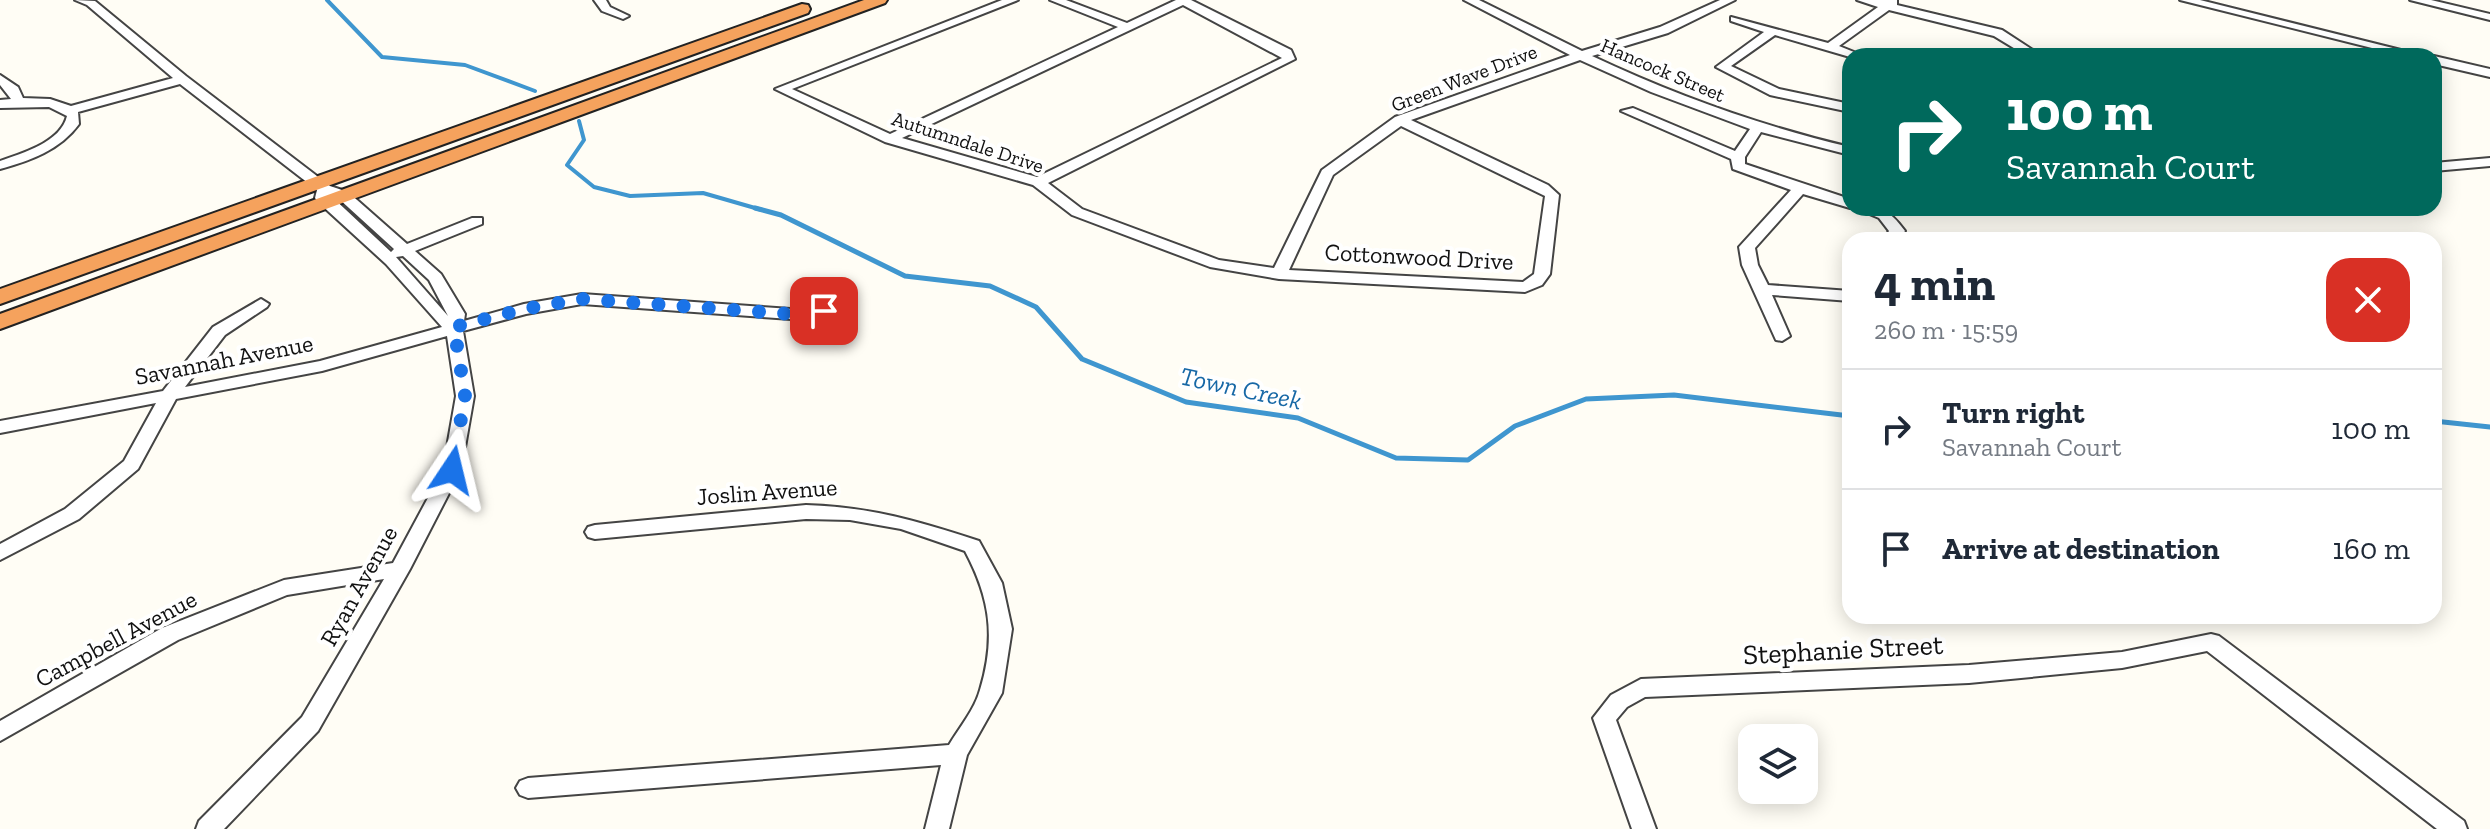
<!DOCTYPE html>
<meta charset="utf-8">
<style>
:root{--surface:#fff;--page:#f6f6f7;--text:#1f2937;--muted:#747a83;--line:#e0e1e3}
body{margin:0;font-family:"Zilla Slab",serif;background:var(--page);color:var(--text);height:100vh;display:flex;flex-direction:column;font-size:30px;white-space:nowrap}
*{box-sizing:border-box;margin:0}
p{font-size:26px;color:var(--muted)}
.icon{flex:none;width:44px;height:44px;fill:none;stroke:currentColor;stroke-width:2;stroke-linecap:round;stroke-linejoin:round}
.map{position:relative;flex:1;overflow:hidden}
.drawer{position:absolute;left:1842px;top:232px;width:600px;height:392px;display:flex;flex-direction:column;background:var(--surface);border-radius:24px;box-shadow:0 4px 20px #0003}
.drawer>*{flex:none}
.guide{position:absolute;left:1842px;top:48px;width:600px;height:168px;border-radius:24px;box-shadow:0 4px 20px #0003;background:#00695c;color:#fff;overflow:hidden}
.buttons{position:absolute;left:1738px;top:724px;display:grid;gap:16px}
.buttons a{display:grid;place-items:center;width:80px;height:80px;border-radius:16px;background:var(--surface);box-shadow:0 4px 20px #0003;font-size:40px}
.pin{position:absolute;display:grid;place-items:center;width:68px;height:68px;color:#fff;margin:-34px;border-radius:16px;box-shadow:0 4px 12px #0006}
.me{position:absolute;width:88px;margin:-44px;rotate:10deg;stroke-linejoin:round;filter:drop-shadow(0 0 6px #0008)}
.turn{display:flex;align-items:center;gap:28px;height:168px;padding:0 32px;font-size:36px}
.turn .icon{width:104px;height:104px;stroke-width:2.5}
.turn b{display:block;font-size:56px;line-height:68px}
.round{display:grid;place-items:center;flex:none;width:84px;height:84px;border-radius:24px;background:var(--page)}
.overview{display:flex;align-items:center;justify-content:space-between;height:136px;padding:0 32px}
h1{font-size:48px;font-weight:700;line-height:60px}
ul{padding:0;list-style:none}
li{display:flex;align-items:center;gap:24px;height:120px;padding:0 32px;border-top:2px solid var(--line)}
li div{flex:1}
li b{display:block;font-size:30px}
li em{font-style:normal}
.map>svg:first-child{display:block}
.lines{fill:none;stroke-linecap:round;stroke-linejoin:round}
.stream-far1{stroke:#3f96cf;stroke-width:4}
.stream{stroke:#3f96cf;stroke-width:5}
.minor-casing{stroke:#444;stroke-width:4}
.highway-casing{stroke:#222;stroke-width:4}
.minor{fill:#fff;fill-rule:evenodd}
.highway{fill:#f5a25d;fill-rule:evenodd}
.route{stroke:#1a73e8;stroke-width:14;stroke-dasharray:0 25.2}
.labels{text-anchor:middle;stroke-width:8;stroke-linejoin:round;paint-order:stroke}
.far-street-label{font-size:20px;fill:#111;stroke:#fff}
.street-label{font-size:24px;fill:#111;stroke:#fff}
.water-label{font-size:26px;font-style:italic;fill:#1768a6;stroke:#fff}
.near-street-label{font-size:28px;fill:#111;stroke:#fff}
</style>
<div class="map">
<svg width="2490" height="829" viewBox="0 0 2490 829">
<rect width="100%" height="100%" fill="#fffdf5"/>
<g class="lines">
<g class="stream-far1">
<polyline points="327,0 382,57 465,65 535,91"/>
<polyline points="579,121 584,140 567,165 594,187 630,196 703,193 762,210"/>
</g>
<g class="stream">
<polyline points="755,208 781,215 905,276 990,286 1036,307 1082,359 1186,402 1298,418 1396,458 1468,460 1515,426 1586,399 1674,395 1850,416"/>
<polyline points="2434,421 2490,427"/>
</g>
<defs>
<g id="minor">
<path d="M75,0L95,1L186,76L330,186L348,192L407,244L472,218H482V224L415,251L441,274L465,314L464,321L524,304L582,294L805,310L844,301L852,306L850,309L805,320L582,304L526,314L463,331L474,396L461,470L410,569L318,731L224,829H196L199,821L302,717L384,579L287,595L178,640L0,741V721L162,628L284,580L393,563L443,470L456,396L447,336L322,371L176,399L138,469L79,519L0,560V544L65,509L124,461L156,403L0,433V421L163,391L213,327L261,299L269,304L267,307L225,335L185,387L320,361L442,327L386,264L317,201L315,198L317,190L180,84L78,112L79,124C60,150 30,161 0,169V161C23,153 61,142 67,116L49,107L0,108V100L11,99L0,85V75L18,87L23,98L50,99L71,106L173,78L87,5ZM330,195L338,198L394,249L391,252ZM403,256L429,280L448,316L396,257Z"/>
<polygon points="594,0 606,0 610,7 629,16 623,19 602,11"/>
<path d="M1002,0H1018L792,89L890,134L1118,27L1050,0H1066L1127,23L1176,0H1191L1291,50L1295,59L1048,183L1082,209L1219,260L1274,268L1322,170L1395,117L1570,55L1464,0H1479L1582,51L1660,27L1720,0H1735L1668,33L1592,56C1675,95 1761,126 1850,147V155L1761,132L1745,157V164L1850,199V208L1803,194L1755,248L1758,265L1768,285L1850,291V301L1772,295L1790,336L1782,341L1776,340L1742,265L1739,247L1791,190L1733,169L1731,159L1621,111L1633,108L1735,151L1750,129L1651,92L1580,60L1411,120L1548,185L1559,195L1550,274L1542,285L1525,292L1279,279L1210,267L1072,215L1033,185L885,142L775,89ZM1183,5L1282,58L1037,177L902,138ZM1401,126L1545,196L1534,274L1523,282L1289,270L1333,175Z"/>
<polygon points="1857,0 1897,0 1897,5 2002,30 2042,56 2027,56 1994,36 1889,10 1839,46 1864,56 1850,57 1775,35 1731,66 1779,89 1850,104 1850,112 1770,95 1716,67 1764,32 1731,21 1731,17 1828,43 1878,7"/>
<polygon points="2180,0 2200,0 2425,56 2404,56"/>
<polygon points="2410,0 2431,0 2490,14 2490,20"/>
<polygon points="2434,56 2490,69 2490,77 2434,64"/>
<polygon points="2490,158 2490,166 2434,171 2434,163"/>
<path d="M1855,208C1882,208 1888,208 1905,231L1899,240H1883L1889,231L1879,218Z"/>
<path d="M806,505C871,507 918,521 979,541L1002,583L1012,629L1002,693L967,755L949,829H925L941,765L528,798L520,795L516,788L520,781L528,778L949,745C959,728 975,709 980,690C996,637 990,598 965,551L901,529L850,520L806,519L595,539L588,537L585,532L588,527L595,525Z"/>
<polygon points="2211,634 2219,636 2464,821 2467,829 2437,829 2207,651 2122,668 1969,683 1645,697 1627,707 1616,720 1656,829 1632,829 1593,718 1611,695 1641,679 1969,665 2122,652"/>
</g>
<g id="highway">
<polygon points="864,0 887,0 885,3 0,329 0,314"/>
<polygon points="802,4 808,5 810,9 808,13 0,304 0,289"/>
</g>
</defs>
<use href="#minor" class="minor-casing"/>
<use href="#highway" class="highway-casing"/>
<use href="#minor" class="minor"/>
<use href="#highway" class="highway"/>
</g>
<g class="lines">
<polyline class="route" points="452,470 465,396 454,327 524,309 582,299 805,315 824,311"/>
</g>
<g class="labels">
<g class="far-street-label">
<text transform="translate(1663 70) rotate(23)" y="7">Hancock Street</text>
<text transform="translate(1464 78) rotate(-21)" y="7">Green Wave Drive</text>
<text transform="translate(968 142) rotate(18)" y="7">Autumndale Drive</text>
</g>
<g class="street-label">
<text transform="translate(1419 257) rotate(3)" y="8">Cottonwood Drive</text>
<text transform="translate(224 360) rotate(-11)" y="8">Savannah Avenue</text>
<text transform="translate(767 492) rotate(-4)" y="8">Joslin Avenue</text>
<text transform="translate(359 586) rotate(-61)" y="8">Ryan Avenue</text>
<text transform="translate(116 639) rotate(-28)" y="8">Campbell Avenue</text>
</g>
<g class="water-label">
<text transform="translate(1241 388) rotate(12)" y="9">Town Creek</text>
</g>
<g class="near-street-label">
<text transform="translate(1843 649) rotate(-3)" y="10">Stephanie Street</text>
</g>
</g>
</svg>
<div class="buttons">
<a><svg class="icon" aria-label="layers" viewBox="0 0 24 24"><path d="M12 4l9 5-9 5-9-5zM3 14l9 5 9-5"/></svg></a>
</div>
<div class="pin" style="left:824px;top:311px;background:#d93025"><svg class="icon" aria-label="arrive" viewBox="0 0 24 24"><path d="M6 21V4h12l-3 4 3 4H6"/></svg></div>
<svg class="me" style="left:452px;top:470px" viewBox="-20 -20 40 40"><path d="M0-17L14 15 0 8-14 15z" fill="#1a73e8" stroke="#fff" stroke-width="4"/></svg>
<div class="guide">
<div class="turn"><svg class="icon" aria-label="right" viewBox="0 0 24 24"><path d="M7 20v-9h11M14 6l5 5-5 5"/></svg><div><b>100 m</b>Savannah Court</div></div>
</div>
<section class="drawer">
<div class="overview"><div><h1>4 min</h1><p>260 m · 15:59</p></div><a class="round" style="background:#d93025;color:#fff"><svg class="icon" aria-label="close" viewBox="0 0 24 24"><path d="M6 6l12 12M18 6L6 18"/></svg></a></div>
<ul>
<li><svg class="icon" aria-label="right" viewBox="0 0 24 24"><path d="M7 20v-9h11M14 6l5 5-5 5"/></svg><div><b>Turn right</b><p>Savannah Court</p></div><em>100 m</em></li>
<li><svg class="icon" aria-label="arrive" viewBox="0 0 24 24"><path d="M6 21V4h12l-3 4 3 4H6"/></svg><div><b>Arrive at destination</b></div><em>160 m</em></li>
</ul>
</section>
</div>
